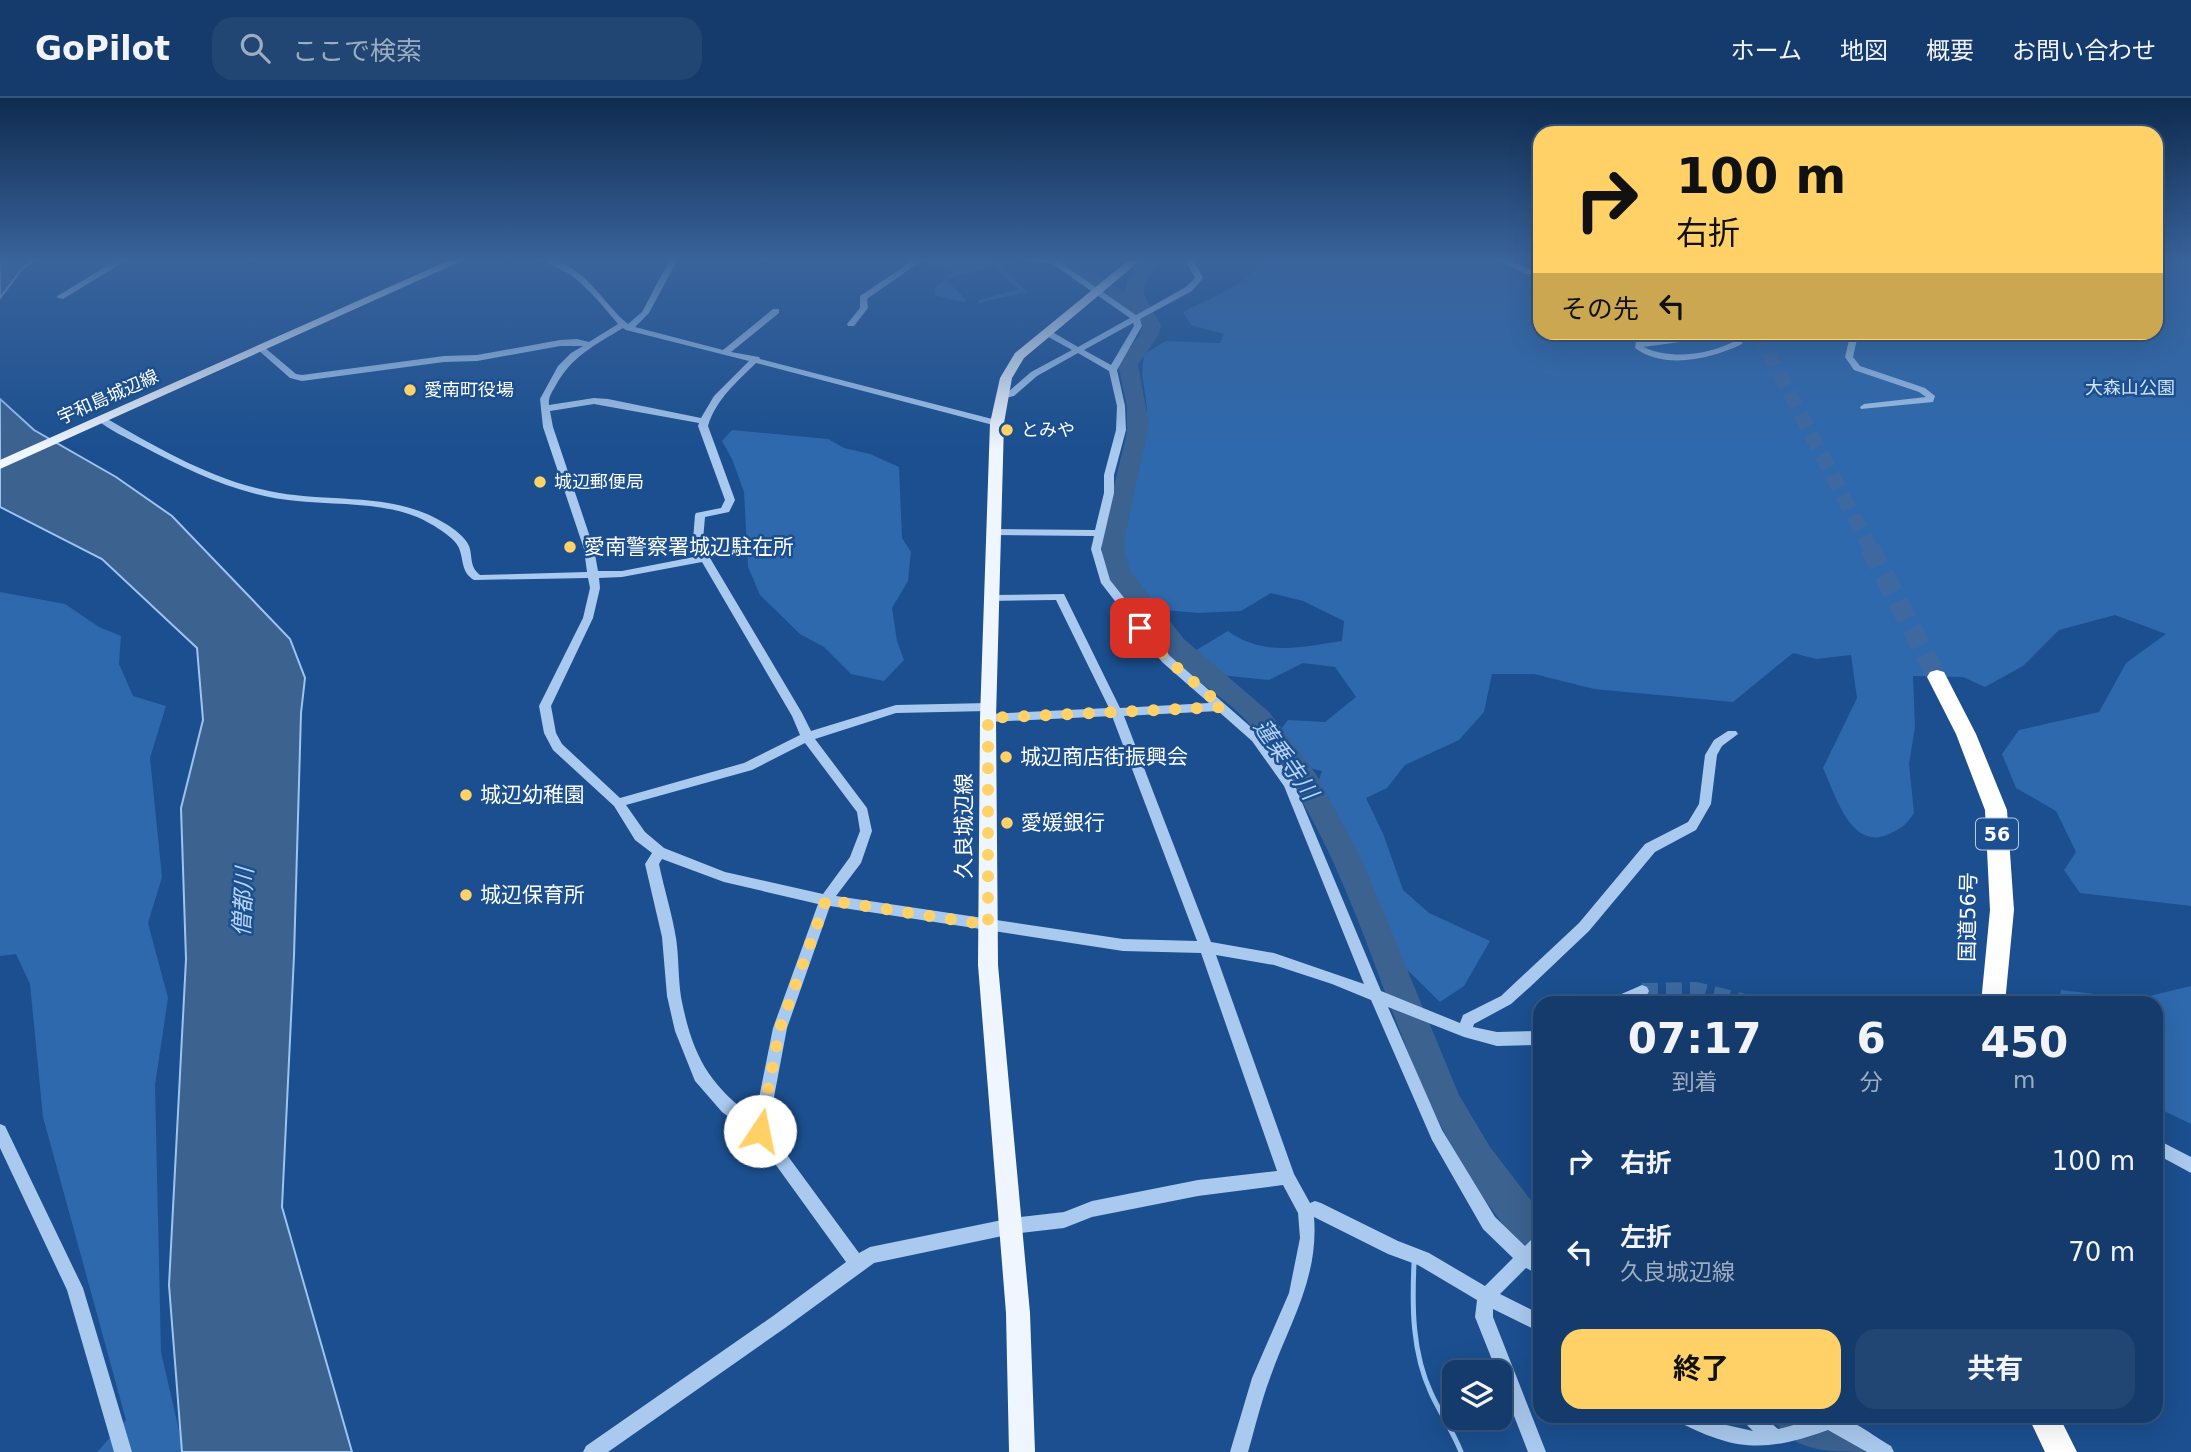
<!DOCTYPE html>
<html lang="ja">
<meta charset="utf-8">
<style>
:root{--surface:#143b6b;--page:#214673;--text:#f1f3f6;--muted:#9dadc1;--line:#33557e;--accent:#ffd166}
body{margin:0;font-family:"DejaVu Sans","Noto Sans JP",sans-serif;background:var(--page);color:var(--text);height:100vh;display:flex;flex-direction:column;font-size:26px;white-space:nowrap}
*{box-sizing:border-box;margin:0}
p{font-size:23px;color:var(--muted)}
.icon{flex:none;width:38px;height:38px;fill:none;stroke:currentColor;stroke-width:2;stroke-linecap:round;stroke-linejoin:round}
.map{position:relative;flex:1;overflow:hidden}
.sheet{position:absolute;left:1533px;top:898px;width:630px;height:427px;display:flex;flex-direction:column;background:var(--surface);border-radius:21px;box-shadow:0 7px 28px #0002,0 0 0 2px var(--line)}
.sheet>*{flex:none}
.hud{position:absolute;left:1533px;top:28px;width:630px;height:214px;border-radius:21px;box-shadow:0 7px 28px #0002,0 0 0 2px var(--line);background:#ffd166;color:#111;overflow:hidden}
.fabs{position:absolute;left:1442px;top:1262px;display:grid;gap:14px}
.fabs a{display:grid;place-items:center;width:70px;height:70px;border-radius:14px;background:var(--surface);box-shadow:0 7px 28px #0002,0 0 0 2px var(--line);font-size:35px}
.pin{position:absolute;display:grid;place-items:center;width:60px;height:60px;color:#fff;margin:-30px;border-radius:14px;box-shadow:0 4px 10px #0006}
.me{position:absolute;width:77px;margin:-38px;rotate:11deg;stroke-linejoin:round;filter:drop-shadow(0 0 5px #0008)}
.turn{display:flex;align-items:center;gap:24px;height:147px;padding:0 28px;font-size:32px}
.turn .icon{width:91px;height:91px;stroke-width:2.5}
.turn b{display:block;font-size:49px;line-height:60px}
.then{display:flex;align-items:center;height:66px;padding:0 28px;background:#0003;gap:14px;font-size:26px}
.eta{display:flex;justify-content:space-evenly;align-items:center;height:119px;text-align:center}
.eta b{font-size:42px;font-weight:700;line-height:49px}
.action{display:flex;gap:14px;margin-top:auto;padding:14px 28px}
.action a{flex:1;height:80px;border-radius:21px;background:var(--accent);color:#111;font-size:28px;font-weight:700;line-height:80px;text-align:center}
.action a+a{background:var(--page);color:var(--text)}
ul{padding:0;list-style:none}
li{display:flex;align-items:center;gap:21px;height:91px;padding:0 28px}
li div{flex:1}
li b{display:block;font-size:26px}
li em{font-style:normal}
header{display:flex;align-items:center;gap:42px;box-sizing:border-box;height:98px;padding:0 35px;background:var(--surface);border-bottom:2px solid var(--line)}
header strong{font-size:33px}
nav{display:flex;gap:38px;margin-inline-start:auto;font-size:24px}
.search{width:490px;height:63px;background:var(--page);display:flex;align-items:center;gap:18px;box-sizing:border-box;padding:0 24px;border-radius:21px;color:var(--muted);font-size:26px}
.map>svg:first-child{display:block}
.green{fill:#2e69ad}
.water{fill:#3c6290;stroke:#9cc4f0;stroke-width:2}
.lines{fill:none;stroke-linecap:round;stroke-linejoin:round}
.stream{stroke:#9cc4f0;stroke-width:5}
.river{fill:#3c6290;fill-rule:evenodd}
.minor-tunnel{stroke:#3d69a0;stroke-width:16;stroke-dasharray:16 8;stroke-linecap:butt}
.highway-tunnel-far1{stroke:#3d69a0;stroke-width:15;stroke-dasharray:15 8;stroke-linecap:butt}
.highway-tunnel{stroke:#3d69a0;stroke-width:20;stroke-dasharray:20 10;stroke-linecap:butt}
.minor{fill:#a9c9ee;fill-rule:evenodd}
.major{fill:#f0f6ff;fill-rule:evenodd}
.highway{fill:#fff;fill-rule:evenodd}
.route{stroke:#ffd166;stroke-width:12;stroke-dasharray:0 21.6}
.poi-dot{fill:#ffd166;stroke:#1b4f8f;stroke-width:2.5}
.labels{text-anchor:middle;stroke-width:5;stroke-linejoin:round;paint-order:stroke}
.far-park-label{font-size:18px;fill:#cfe3fa;stroke:#1b4f8f}
.far-poi-label{font-size:18px;fill:#fff;stroke:#1b4f8f;text-anchor:start}
.far-street-label{font-size:18px;fill:#fff;stroke:#1b4f8f}
.shield{fill:#1b4f8f;stroke:#bbcadd;stroke-width:2}
.shield-label{font-size:19px;font-weight:bold;fill:#fff}
.poi-label{font-size:21px;fill:#fff;stroke:#1b4f8f;text-anchor:start}
.street-label{font-size:21px;fill:#fff;stroke:#1b4f8f}
.water-label{font-size:23px;font-style:italic;fill:#b5d3f5;stroke:#1b4f8f}
</style>
<header>
<strong>GoPilot</strong>
<div class="search"><svg class="icon" aria-label="search" viewBox="0 0 24 24"><circle cx="10" cy="10" r="6"/><path d="M15 15l6 6"/></svg>ここで検索</div>
<nav><a>ホーム</a><a>地図</a><a>概要</a><a>お問い合わせ</a></nav>
</header>
<div class="map">
<svg width="2191" height="1354" viewBox="0 0 2191 1354">
<rect width="100%" height="100%" fill="#1b4f8f"/>
<g class="green">
<polygon points="920,161 994,161 1027,194 978,205 979,202 1018,191 994,168 946,181 967,203 962,204 935,197 935,190 955,173 917,163"/>
<path d="M1263,161H1540V234H2156V161H2191V808L2080,795L2064,772L2076,754L2056,713L2016,690L2002,656L2019,632L2099,614L2126,565L2166,536L2115,517L2059,532L2023,568L1985,589L1963,579L1913,578L1915,629L1909,666L1914,715C1907,726 1902,730 1889,736C1851,754 1835,696 1823,670L1857,600L1851,557L1816,561L1793,555L1733,604L1594,591L1534,576H1492L1484,614L1459,642L1405,667L1387,690L1366,700L1384,738L1403,792L1429,815L1490,843L1464,888L1440,904L1394,859L1366,807L1315,692L1322,673L1305,669L1278,635L1288,622L1325,624L1356,599L1335,569L1303,565L1269,582L1219,577L1193,554L1228,533C1264,559 1301,549 1342,543L1344,523L1303,503L1271,495L1241,513L1198,515L1155,511L1120,462V421L1125,387L1147,331V310L1142,276L1144,256L1166,243L1220,245L1224,236L1191,227L1183,214C1210,200 1247,188 1263,161Z"/>
<polygon points="732,332 828,341 844,350 870,356 899,369 902,440 911,454 908,483 892,510 897,543 904,562 884,583 851,576 824,549 800,536 760,497 748,469 744,394 732,361 722,343"/>
<polygon points="0,494 65,506 99,529 121,538 119,566 133,598 166,608 150,660 162,779 148,825 168,900 155,987 161,1254 184,1354 97,1354 126,1322 43,1019 30,886 16,856 0,858"/>
<polygon points="2191,888 2191,1026 2156,1009 2156,905 2058,905 2061,892 2137,901"/>
</g>
<g class="water">
<polygon points="0,161 35,161 22,171 0,200"/>
<polygon points="0,301 34,332 116,379 172,418 290,541 305,580 301,615 294,858 282,1109 352,1354 182,1354 169,1187 186,861 181,710 203,622 197,550 102,461 0,409"/>
</g>
<g class="lines">
<path class="stream" d="M1414,1165C1412,1209 1412,1254 1431,1295C1440,1315 1453,1333 1461,1354"/>
<g class="river">
<path d="M1050,161H1071L1125,195L1128,182L1143,162L1163,161C1135,196 1140,190 1161,227L1158,238L1138,266L1149,326L1125,438V454L1130,473L1184,541L1269,614L1316,676L1362,762L1459,997L1490,1049L1540,1114V1161C1520,1153 1509,1134 1496,1117C1404,997 1381,846 1309,716C1291,682 1270,648 1244,620C1226,602 1205,589 1186,573C1163,553 1114,499 1105,470C1101,459 1102,449 1102,438L1127,334V309L1118,266L1139,238L1143,227C1127,200 1071,187 1050,161Z"/>
<path d="M1773,1318C1811,1318 1848,1312 1865,1354C1827,1354 1789,1354 1773,1318Z"/>
</g>
<polyline class="minor-tunnel" points="1642,893 1696,892 1749,905"/>
<polyline class="highway-tunnel-far1" points="1758,234 1871,452"/>
<polyline class="highway-tunnel" points="1870,450 1937,579"/>
<g class="minor">
<polygon points="118,161 128,161 63,201 56,199"/>
<path d="M541,161C582,161 601,204 628,226L642,214L670,161H678L649,215L635,229L723,252L773,211H779V215L731,254L759,259L760,261L1000,323L1002,325L997,328L756,265C737,284 716,301 708,328L735,402L729,414L705,419L703,442L710,460L802,615L811,633L896,607L988,605L994,609L988,613L896,615L815,641L867,710L872,733L861,765L836,798L1123,841L1197,843L1112,618L988,624L982,620L988,616L1109,610L1056,502L987,503L986,501L991,497L1064,496L1120,610L1209,605L1162,564L1101,485L1091,451L1094,438L992,437L987,434L992,431L1095,432L1104,395V377L1116,332L1117,308L1109,273L1078,255L1037,278L1014,298L1001,301L997,298L1008,294L1031,274L1072,252L1043,236V232H1049L1078,249L1130,220L1051,165L1027,163L1023,161H1055L1136,217L1186,189L1195,180L1185,161H1193L1203,180L1192,193L1140,221L1142,228L1117,272L1125,308L1126,332L1114,377V395L1101,451L1110,482L1170,558L1260,637L1293,683L1381,893L1460,925L1463,917L1501,898L1579,825L1645,746L1688,724L1699,706L1705,657L1714,642L1728,633H1736L1738,636L1722,648L1717,657L1711,706L1696,732L1655,754L1589,833L1530,889L1511,906L1474,926L1473,929L1497,934L1540,933V947L1497,948L1464,939L1388,909L1442,1032L1495,1119L1525,1148L1534,1139L1540,1137V1157L1538,1158L1540,1160V1177L1526,1170L1500,1196L1540,1216V1234L1493,1211V1219L1546,1354H1528L1500,1282V1274H1497L1475,1219L1477,1202L1418,1167L1388,1156L1314,1119C1319,1181 1289,1225 1270,1280C1261,1304 1255,1330 1248,1354H1230L1252,1280L1289,1195L1300,1140L1298,1115L1283,1087L1198,1098L1092,1119L1064,1130L1012,1136L874,1165L785,1230L608,1354H583L586,1348L773,1218L846,1164L755,1038L722,1014L695,983L675,933L667,898L662,839L645,766L652,755L635,742L614,708L553,652L544,635L539,608L583,520L590,490L588,480L474,482C461,474 464,463 459,450C455,439 429,424 417,419C379,404 337,407 297,403C241,398 191,374 142,348C127,340 109,332 96,321L101,318L104,319C156,349 210,381 269,393C328,406 392,392 446,426C453,430 466,440 469,448C473,459 469,468 480,477L587,474L584,451L543,329L540,301L558,268L571,255L583,248H560L477,263L444,264L302,283L290,280L257,251L264,249L296,276L302,277L444,258L477,257L560,242L577,241L589,244L618,226C604,209 589,191 571,177C561,171 550,167 541,161ZM1133,225L1134,228L1111,267L1084,252ZM623,230L626,232L749,263L714,298L701,320L608,301L594,300L549,307C548,299 552,294 556,287C572,258 595,247 623,230ZM594,306L699,325L698,328L725,402L721,410L696,415L695,417L693,442L699,458L622,473H598L594,451L553,329L550,313ZM702,464L792,618L800,637L744,665L620,700L562,646L556,635L551,608L593,520L600,490L599,480L622,479ZM1218,613L1252,643L1284,688L1364,886L1274,855L1211,844L1124,618ZM805,645L857,714L860,733L850,759L823,796L725,774L664,750L645,734L626,707L752,672ZM662,761L724,784L818,806L773,930L755,1020C708,987 692,956 681,899C678,880 679,860 676,840C672,815 664,791 659,766ZM830,808L1123,853L1201,855L1277,1073L1198,1082L1092,1103L1064,1114L1012,1120L870,1149L859,1155L768,1031L787,930ZM1216,857L1274,867L1332,886L1371,902L1432,1042L1483,1131L1513,1160L1485,1188L1429,1155L1398,1143L1321,1105L1315,1103L1310,1105L1294,1076Z"/>
<polygon points="915,161 924,161 867,201 868,210 854,228 848,228 847,226 860,210 860,198"/>
<path d="M1496,161C1512,161 1524,171 1540,173V177L1526,176Z"/>
<path d="M1686,234H1698L1680,244L1643,249C1672,262 1707,257 1735,243L1736,234H1744L1742,246C1712,261 1664,272 1635,250L1636,244L1675,240Z"/>
<polygon points="1840,234 1850,234 1857,241 1853,259 1860,268 1925,290 1935,298 1933,304 1861,311 1860,309 1864,306 1926,299 1919,294 1854,272 1845,259 1849,242"/>
<polygon points="1642,887 1647,889 1649,893 1647,897 1631,905 1608,905 1610,901"/>
<polygon points="0,1026 5,1028 83,1190 132,1354 114,1354 67,1192 0,1050"/>
<polygon points="2156,1041 2191,1059 2191,1075 2156,1056"/>
<path d="M1676,1318H1703L1722,1326L1753,1333L1744,1324L1741,1318H1763L1778,1331C1791,1329 1802,1323 1815,1319C1841,1310 1870,1336 1891,1348L1894,1354H1867L1828,1332C1767,1354 1737,1354 1679,1324Z"/>
</g>
<g class="major">
<polygon points="452,161 466,161 0,371 0,362"/>
<polygon points="1130,161 1142,161 1024,260 1012,280 1004,325 996,620 998,867 1030,1215 1035,1354 1009,1354 1006,1215 978,867 980,620 990,325 1000,280 1015,255"/>
</g>
<g class="highway">
<polygon points="1937,572 1944,574 1976,636 2007,712 2014,812 2005,905 1981,905 1990,812 1985,712 1956,636 1927,579 1930,574"/>
<polygon points="2028,1318 2059,1318 2077,1354 2045,1354"/>
</g>
</g>
<linearGradient id="sky" x2="0" y2="1"><stop stop-color="#0f2b4f"/><stop offset="0.46" stop-color="#39639b"/><stop offset="1" stop-color="#39639b" stop-opacity="0"/></linearGradient>
<rect width="2191" height="351" fill="url(#sky)"/>
<g class="lines">
<polyline class="route" points="760,1033 780,930 826,802 988,827 988,620 1223,609 1167,561 1140,530"/>
</g>
<g class="poi-dot">
<circle cx="410" cy="292" r="7"/>
<circle cx="1007" cy="332" r="7"/>
<circle cx="540" cy="384" r="7"/>
<circle cx="570" cy="449" r="7"/>
<circle cx="1006" cy="659" r="7"/>
<circle cx="466" cy="697" r="7"/>
<circle cx="1007" cy="725" r="7"/>
<circle cx="466" cy="797" r="7"/>
</g>
<g class="labels">
<g class="far-park-label">
<text x="2130" y="296">大森山公園</text>
</g>
<g class="far-poi-label">
<text x="424" y="298">愛南町役場</text>
<text x="1021" y="338">とみや</text>
<text x="554" y="390">城辺郵便局</text>
</g>
<g class="far-street-label">
<text transform="translate(108 299) rotate(-24)" y="6">宇和島城辺線</text>
</g>
<rect class="shield" x="1976" y="720.5" width="42" height="31" rx="5"/>
<g class="shield-label">
<text x="1997" y="743">56</text>
</g>
<g class="poi-label">
<text x="584" y="456">愛南警察署城辺駐在所</text>
<text x="1020" y="666">城辺商店街振興会</text>
<text x="480" y="704">城辺幼稚園</text>
<text x="1021" y="732">愛媛銀行</text>
<text x="480" y="804">城辺保育所</text>
</g>
<g class="street-label">
<text transform="translate(964 728) rotate(-90)" y="7">久良城辺線</text>
<text transform="translate(1968 819) rotate(-89)" y="7">国道56号</text>
</g>
<g class="water-label">
<text transform="translate(1286 661) rotate(55)" y="8">蓮乗寺川</text>
<text transform="translate(243 804) rotate(-87)" y="8">僧都川</text>
</g>
</g>
</svg>
<div class="fabs">
<a><svg class="icon" aria-label="layers" viewBox="0 0 24 24"><path d="M12 4l9 5-9 5-9-5zM3 14l9 5 9-5"/></svg></a>
</div>
<div class="pin" style="left:1140px;top:530px;background:#d93025"><svg class="icon" aria-label="arrive" viewBox="0 0 24 24"><path d="M6 21V4h12l-3 4 3 4H6"/></svg></div>
<svg class="me" style="left:760px;top:1033px" viewBox="-20 -20 40 40"><circle r="19" fill="#fff"/><path d="M0-13L10 11 0 6-10 11z" fill="#ffd166"/></svg>
<div class="hud">
<div class="turn"><svg class="icon" aria-label="right" viewBox="0 0 24 24"><path d="M7 20v-9h11M14 6l5 5-5 5"/></svg><div><b>100 m</b>右折</div></div>
<div class="then">その先<svg class="icon" aria-label="left" viewBox="0 0 24 24"><path d="M17 20v-9H6M10 6l-5 5 5 5"/></svg></div>
</div>
<section class="sheet">
<div class="eta">
<div><b>07:17</b><p>到着</p></div>
<div><b>6</b><p>分</p></div>
<div><b>450</b><p>m</p></div>
</div>
<ul>
<li><svg class="icon" aria-label="right" viewBox="0 0 24 24"><path d="M7 20v-9h11M14 6l5 5-5 5"/></svg><div><b>右折</b></div><em>100 m</em></li>
<li><svg class="icon" aria-label="left" viewBox="0 0 24 24"><path d="M17 20v-9H6M10 6l-5 5 5 5"/></svg><div><b>左折</b><p>久良城辺線</p></div><em>70 m</em></li>
</ul>
<div class="action"><a>終了</a><a>共有</a></div>
</section>
</div>
